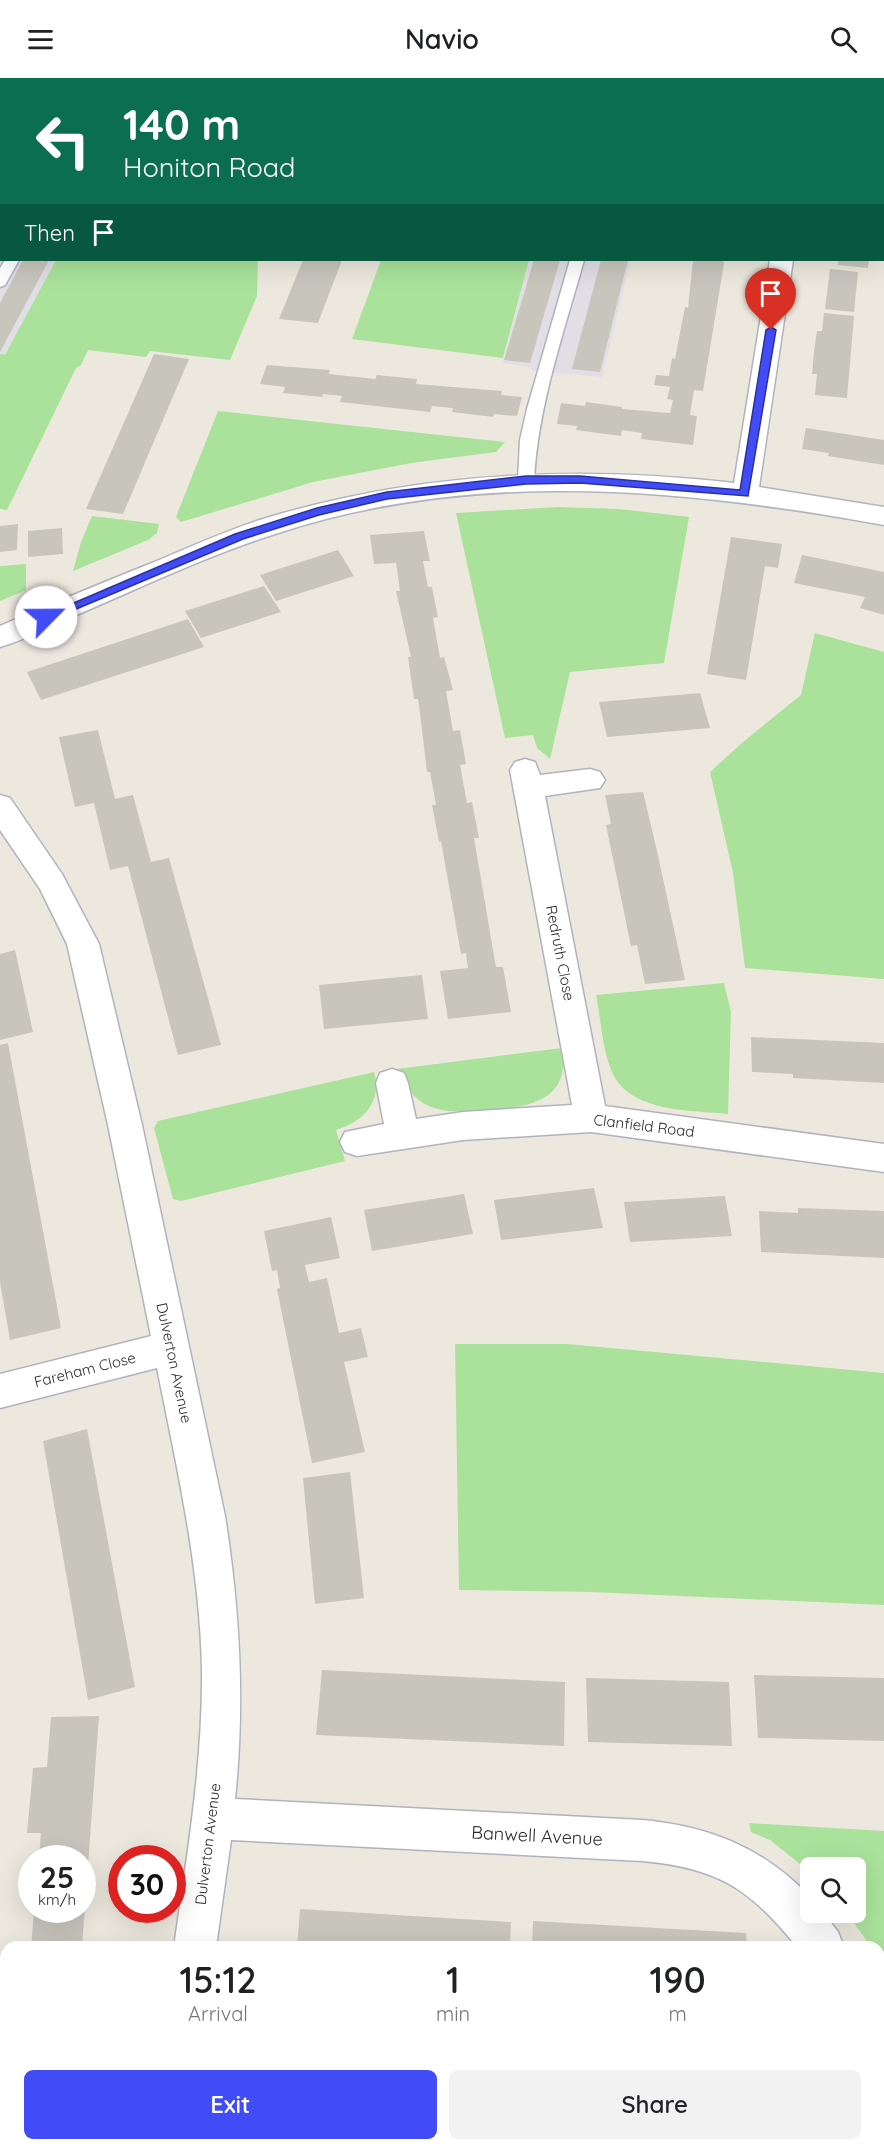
<!DOCTYPE html>
<style>
:root{--surface:#fff;--page:#f2f2f2;--text:#202124;--muted:#757577;--accent:#414cf6}
body{margin:0;font-family:Quicksand,sans-serif;background:var(--page);color:var(--text);height:100vh;display:flex;flex-direction:column;font-size:22px;white-space:nowrap}
*{box-sizing:border-box;margin:0}
p{font-size:20px;color:var(--muted)}
.icon{flex:none;width:33px;height:33px;fill:none;stroke:currentColor;stroke-width:2;stroke-linecap:round;stroke-linejoin:round}
.map{position:relative;flex:1;overflow:hidden}
.drawer{position:absolute;left:0px;top:1863px;width:885px;height:210px;display:flex;flex-direction:column;background:var(--surface);border-radius:18px 18px 0 0;box-shadow:0 6px 24px #0002}
.drawer>*{flex:none}
.hud{position:absolute;left:0px;top:0px;width:885px;height:183px;box-shadow:0 6px 24px #0002;background:#0b6e4f;color:#fff;overflow:hidden}
.fabs{position:absolute;left:800px;top:1779px;display:grid;gap:12px}
.fabs a{display:grid;place-items:center;width:66px;height:66px;border-radius:9px;background:var(--surface);box-shadow:0 6px 24px #0002;font-size:30px}
.speed{position:absolute;left:18px;top:1767px;display:flex;gap:12px;font-size:30px;font-weight:700;text-align:center}
.speed>*{display:grid;place-content:center;width:78px;height:78px;border-radius:50%;background:var(--surface);box-shadow:0 6px 24px #0002;line-height:1}
.speed small{font-size:15px;font-weight:400}
.speed .limit{border:9px solid #d22;background:#fff;color:#111}
.pin{position:absolute;display:grid;place-items:center;width:51px;height:51px;color:#fff;margin:-62px -26px;border-radius:50% 50% 50% 0;rotate:-45deg;box-shadow:0 0 6px #0007}
.pin .icon{rotate:45deg}
.me{position:absolute;width:66px;margin:-33px;rotate:67deg;stroke-linejoin:round;filter:drop-shadow(0 0 4px #0008)}
.turn{display:flex;align-items:center;gap:21px;height:126px;padding:0 24px;font-size:27px}
.turn .icon{width:78px;height:78px;stroke-width:2.5}
.turn b{display:block;font-size:42px;line-height:51px}
.then{display:flex;align-items:center;height:57px;padding:0 24px;background:#0003;gap:12px;font-size:22px}
.eta{display:flex;justify-content:space-evenly;align-items:center;height:102px;text-align:center}
.eta b{font-size:36px;font-weight:600;line-height:42px}
.button{display:flex;gap:12px;margin-top:auto;padding:12px 24px}
.button a{flex:1;height:69px;border-radius:9px;background:var(--accent);color:#fff;font-size:24px;font-weight:600;line-height:69px;text-align:center}
.button a+a{background:var(--page);color:var(--text)}
header{display:flex;justify-content:space-between;align-items:center;height:78px;padding:0 24px;background:var(--surface);font-size:27px;font-weight:600}
.map>svg:first-child{display:block}
.industrial{fill:#e1dee5}
.green{fill:#aae29c}
.building{fill:#c8c5bd}
.lines{fill:none;stroke-linecap:round;stroke-linejoin:round}
.service-casing{stroke:#b1b2be;stroke-width:3}
.minor-casing{stroke:#b1b2be;stroke-width:3}
.tertiary-casing{stroke:#b1b2be;stroke-width:3}
.service{fill:#fff;fill-rule:evenodd}
.minor{fill:#fff;fill-rule:evenodd}
.tertiary{fill:#fff;fill-rule:evenodd}
.route{fill:#414cf6;stroke:#2a31a0;stroke-width:1.5}
.labels{text-anchor:middle;stroke-width:4.5;stroke-linejoin:round;paint-order:stroke}
.street-label{font-size:15px;fill:#2b2b2b;stroke:#fff}
.near-street-label{font-size:18px;fill:#2b2b2b;stroke:#fff}
</style>
<header><svg class="icon" aria-label="menu" viewBox="0 0 24 24"><path d="M4 6h16M4 12h16M4 18h16"/></svg>Navio<svg class="icon" aria-label="search" viewBox="0 0 24 24"><circle cx="10" cy="10" r="6"/><path d="M15 15l6 6"/></svg></header>
<div class="map">
<svg width="884" height="2073" viewBox="0 0 884 2073">
<rect width="100%" height="100%" fill="#ede8de"/>
<g class="industrial">
<polygon points="0,126 2,182 56,182 5,277 0,276"/>
<polygon points="529,182 631,182 602,299 533,293 530,289 503,285"/>
</g>
<g class="green">
<polygon points="0,0 884,0 884,97 884,2 2,2 1,5"/>
<polygon points="56,182 258,182 257,218 230,282 150,273 146,279 88,272 81,287 76,290 7,432 0,431 0,276 5,277"/>
<polygon points="381,182 529,182 503,280 352,261"/>
<polygon points="218,333 505,364 496,374 411,385 313,404 181,444 176,439"/>
<polygon points="558,429 619,431 689,439 664,585 570,594 550,681 537,670 533,657 505,660 456,435"/>
<polygon points="92,438 159,446 157,455 148,462 73,493 81,464"/>
<polygon points="26,486 26,512 0,523 0,488"/>
<polygon points="815,555 884,574 884,901 745,890 733,795 710,694 743,664 801,617"/>
<path d="M724,905L731,934L728,1036C691,1032 630,1035 612,994C602,971 601,941 596,917Z"/>
<path d="M562,970C572,1025 525,1030 483,1032C464,1033 442,1036 425,1026C410,1018 404,1005 397,991Z"/>
<path d="M374,994C383,1024 363,1044 336,1052L345,1083L181,1123L173,1121L154,1050L158,1043Z"/>
<polygon points="455,1266 567,1266 884,1295 884,1527 591,1514 459,1512"/>
<polygon points="749,1745 884,1753 884,1895 879,1883 879,1869 871,1869 847,1835 855,1834 855,1790 810,1790 810,1794 770,1762 751,1754"/>
</g>
<g class="building">
<polygon points="23,182 49,182 0,274 0,225"/>
<polygon points="303,182 342,182 318,245 279,241"/>
<polygon points="534,182 560,182 530,285 504,282"/>
<polygon points="601,182 628,182 600,294 572,291"/>
<polygon points="693,182 722,182 724,185 703,313 694,312 690,337 697,338 693,367 641,361 642,355 622,352 621,358 576,352 577,348 557,346 561,325 585,328 586,324 622,329 622,331 670,335 673,322 667,321 670,309 654,307 656,297 669,298 672,280 675,281 685,229 688,230"/>
<polygon points="838,182 869,182 868,190 838,187"/>
<polygon points="830,191 858,194 854,234 825,231"/>
<polygon points="824,235 854,238 847,320 815,317 817,296 812,296 814,273 817,253 822,253"/>
<polygon points="154,276 189,281 123,436 86,431"/>
<polygon points="267,287 330,292 329,296 375,301 377,297 417,301 416,306 502,313 501,317 522,319 517,338 494,336 493,339 452,334 453,330 432,328 430,334 340,324 342,318 323,316 322,319 283,315 285,309 260,306"/>
<polygon points="806,350 884,362 884,387 828,378 829,375 802,371"/>
<polygon points="18,446 17,472 0,474 0,448"/>
<polygon points="62,450 63,476 28,479 28,453"/>
<polygon points="424,453 430,483 423,483 428,509 432,509 438,539 433,540 440,580 444,579 453,612 446,613 453,653 460,652 466,686 460,687 467,725 472,724 479,760 474,760 493,872 496,889 503,889 511,934 448,941 440,893 468,890 466,875 461,876 441,763 439,764 432,727 436,727 430,694 427,694 420,636 418,621 414,621 408,579 411,579 396,513 400,513 396,485 374,486 370,457"/>
<polygon points="731,459 782,466 778,490 765,488 746,602 707,596"/>
<polygon points="338,472 354,498 276,523 260,497"/>
<polygon points="802,477 884,494 884,537 860,530 865,519 794,505"/>
<polygon points="264,508 281,534 201,560 185,533"/>
<polygon points="188,541 204,569 41,622 27,594"/>
<polygon points="700,615 710,650 607,659 599,624"/>
<polygon points="98,652 115,721 133,717 151,784 169,780 221,967 178,977 128,788 110,792 94,725 75,729 59,659"/>
<polygon points="643,714 657,773 685,902 645,906 637,867 631,868 606,747 611,746 605,717"/>
<polygon points="15,872 33,954 0,962 0,876"/>
<polygon points="422,897 428,941 324,951 319,907"/>
<polygon points="751,959 884,965 884,1005 793,1000 793,996 752,994"/>
<polygon points="8,965 61,1250 10,1262 0,1204 0,967"/>
<polygon points="594,1110 603,1150 501,1162 494,1122"/>
<polygon points="464,1116 473,1156 372,1173 364,1132"/>
<polygon points="725,1118 732,1158 630,1164 624,1124"/>
<polygon points="798,1130 884,1133 884,1180 761,1174 759,1133 798,1135"/>
<polygon points="331,1139 340,1180 305,1187 309,1204 327,1200 339,1255 361,1250 368,1279 344,1284 365,1374 312,1385 277,1211 280,1210 277,1192 272,1193 264,1153"/>
<polygon points="87,1351 135,1609 88,1622 43,1363"/>
<polygon points="350,1394 364,1520 315,1526 303,1400"/>
<polygon points="322,1592 565,1604 564,1668 316,1657"/>
<polygon points="754,1597 884,1600 884,1663 758,1660"/>
<polygon points="586,1600 729,1604 732,1668 588,1664"/>
<polygon points="99,1638 82,1869 31,1869 34,1832 82,1832 82,1780 39,1780 41,1755 27,1755 33,1690 47,1689 51,1639"/>
<polygon points="300,1831 511,1844 510,1869 297,1869"/>
<polygon points="533,1843 746,1855 747,1869 532,1869"/>
<polygon points="14,2067 70,2067 69,2073 13,2073"/>
<polygon points="276,2067 334,2067 333,2073 276,2072"/>
<rect x="692" y="2067" width="59" height="6"/>
</g>
<g class="lines">
<defs>
<g id="service">
<rect x="0" y="165" width="2" height="8"/>
<polygon points="5,182 19,182 5,207 0,209 0,190"/>
<path d="M570,182H584C564,254 538,327 534,402L526,407L518,402L520,362L527,331Z"/>
</g>
<g id="minor">
<path d="M770,182H793L759,409L884,429V447C681,410 471,390 272,457C204,479 138,511 72,539C48,549 25,562 0,569V548L9,544C56,524 104,504 152,485C190,469 227,452 266,440C419,394 575,387 734,405Z"/>
<polygon points="525,681 535,684 540,697 590,691 600,694 605,702 600,710 545,718 605,1028 884,1066 884,1094 591,1054 463,1062 357,1078 345,1074 340,1064 345,1054 384,1046 376,1005 380,995 392,991 404,995 408,1005 416,1041 463,1034 572,1027 510,692 515,684"/>
<path d="M0,717L10,720L62,796L99,866L142,1047L225,1438C240,1533 245,1625 235,1721L642,1742C709,1748 764,1770 810,1819V1834H823L838,1854L844,1869H797C749,1810 718,1790 642,1783L231,1762L216,1869H174C187,1777 203,1685 202,1592C200,1489 177,1390 157,1290L0,1330V1296L151,1258L108,1047L67,866L40,811L0,752Z"/>
<polygon points="879,2047 884,2049 884,2073 852,2073 852,2067 879,2067"/>
<polygon points="144,2067 188,2067 187,2073 143,2073"/>
</g>
<rect id="tertiary" x="0" y="4" width="2" height="13"/>
</defs>
<use href="#service" class="service-casing"/>
<use href="#minor" class="minor-casing"/>
<use href="#tertiary" class="tertiary-casing"/>
<use href="#service" class="service"/>
<use href="#minor" class="minor"/>
<use href="#tertiary" class="tertiary"/>
</g>
<polygon class="route" points="771,249 776,252 748,418 580,405 526,406 387,421 319,437 243,461 50,542 46,543 41,539 235,456 317,430 387,414 526,398 580,398 740,412 766,252"/>
<g class="labels">
<g class="street-label">
<text transform="translate(560 875) rotate(79)" y="5">Redruth Close</text>
<text transform="translate(644 1048) rotate(7)" y="5">Clanfield Road</text>
<text transform="translate(174 1285) rotate(78)" y="5">Dulverton Avenue</text>
<text transform="translate(85 1292) rotate(-14)" y="5">Fareham Close</text>
<text transform="translate(208 1766) rotate(-83)" y="5">Dulverton Avenue</text>
</g>
<g class="near-street-label">
<text transform="translate(537 1758) rotate(3)" y="6">Banwell Avenue</text>
</g>
</g>
</svg>
<div class="fabs">
<a><svg class="icon" aria-label="search" viewBox="0 0 24 24"><circle cx="10" cy="10" r="6"/><path d="M15 15l6 6"/></svg></a>
</div>
<div class="speed"><div>25<small>km/h</small></div><div class="limit">30</div></div>
<div class="pin" style="left:771px;top:252px;background:#d93025"><svg class="icon" aria-label="arrive" viewBox="0 0 24 24"><path d="M6 21V4h12l-3 4 3 4H6"/></svg></div>
<svg class="me" style="left:46px;top:539px" viewBox="-20 -20 40 40"><circle r="19" fill="#fff"/><path d="M0-13L10 11 0 6-10 11z" fill="#414cf6"/></svg>
<div class="hud">
<div class="turn"><svg class="icon" aria-label="left" viewBox="0 0 24 24"><path d="M17 20v-9H6M10 6l-5 5 5 5"/></svg><div><b>140 m</b>Honiton Road</div></div>
<div class="then">Then<svg class="icon" aria-label="arrive" viewBox="0 0 24 24"><path d="M6 21V4h12l-3 4 3 4H6"/></svg></div>
</div>
<section class="drawer">
<div class="eta">
<div><b>15:12</b><p>Arrival</p></div>
<div><b>1</b><p>min</p></div>
<div><b>190</b><p>m</p></div>
</div>
<div class="button"><a>Exit</a><a>Share</a></div>
</section>
</div>
